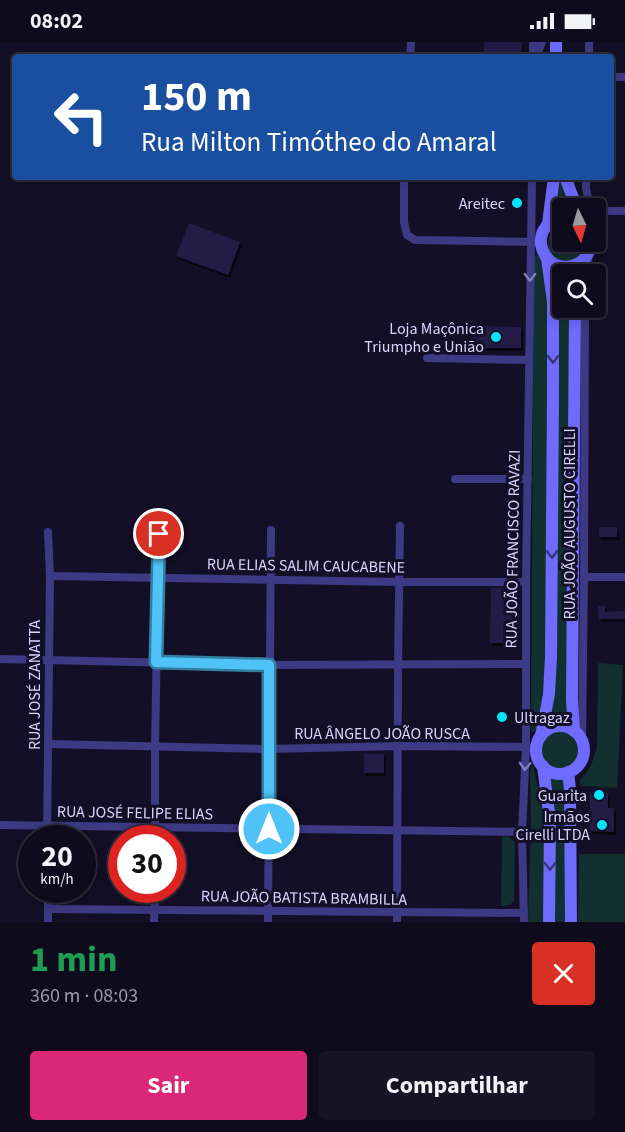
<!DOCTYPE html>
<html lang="pt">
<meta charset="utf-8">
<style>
:root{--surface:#0e0b1c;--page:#171425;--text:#f1f3f6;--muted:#9b9ba3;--line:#2e2b3b;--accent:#db2777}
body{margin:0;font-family:"Source Sans 3",sans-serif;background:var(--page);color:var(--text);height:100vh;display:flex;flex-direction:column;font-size:22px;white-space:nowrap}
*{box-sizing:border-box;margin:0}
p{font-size:20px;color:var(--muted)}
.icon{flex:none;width:33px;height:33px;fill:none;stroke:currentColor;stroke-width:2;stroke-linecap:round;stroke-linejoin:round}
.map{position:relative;height:880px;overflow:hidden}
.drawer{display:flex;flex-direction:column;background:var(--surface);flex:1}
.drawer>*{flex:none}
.top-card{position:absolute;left:12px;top:12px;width:602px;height:126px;border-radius:6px;box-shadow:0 3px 15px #0003,0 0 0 2px var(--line);background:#1a4fa0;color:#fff;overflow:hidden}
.needle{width:39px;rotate:175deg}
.buttons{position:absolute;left:552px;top:156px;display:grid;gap:12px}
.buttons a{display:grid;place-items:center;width:54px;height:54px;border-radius:6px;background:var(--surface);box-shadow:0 3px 15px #0003,0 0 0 2px var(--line);font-size:30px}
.speed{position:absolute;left:18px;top:783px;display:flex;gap:12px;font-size:30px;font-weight:700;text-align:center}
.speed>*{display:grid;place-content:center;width:78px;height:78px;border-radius:50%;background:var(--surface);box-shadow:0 3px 15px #0003,0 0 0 2px var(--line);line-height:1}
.speed small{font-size:15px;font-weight:400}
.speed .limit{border:9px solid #d22;background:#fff;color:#111}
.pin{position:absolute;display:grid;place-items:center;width:51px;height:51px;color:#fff;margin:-26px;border:3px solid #fff;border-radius:50%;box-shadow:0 2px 6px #0007}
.me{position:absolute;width:66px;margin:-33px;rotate:0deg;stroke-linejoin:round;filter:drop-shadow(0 0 4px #0008)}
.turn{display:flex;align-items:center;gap:21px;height:126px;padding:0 30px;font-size:27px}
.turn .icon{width:78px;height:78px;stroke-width:2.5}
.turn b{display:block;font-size:42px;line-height:51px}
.round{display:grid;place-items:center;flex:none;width:63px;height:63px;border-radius:6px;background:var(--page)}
.summary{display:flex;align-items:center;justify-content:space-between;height:102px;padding:0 30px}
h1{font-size:36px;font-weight:700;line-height:45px;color:#1e9e55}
.cta{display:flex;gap:12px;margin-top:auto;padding:12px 30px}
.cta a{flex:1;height:69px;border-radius:6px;background:var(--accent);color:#fff;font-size:24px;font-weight:700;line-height:69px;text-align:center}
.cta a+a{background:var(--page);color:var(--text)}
.status{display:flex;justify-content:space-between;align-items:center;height:42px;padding:0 30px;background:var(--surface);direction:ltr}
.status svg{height:16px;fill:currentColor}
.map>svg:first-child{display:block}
.green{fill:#12302f}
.building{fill:#241b47;filter:url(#shadow)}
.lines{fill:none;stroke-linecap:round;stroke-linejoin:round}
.minor{stroke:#3d3a85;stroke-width:8}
.secondary{stroke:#6f6bff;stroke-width:12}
.oneway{stroke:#837fbc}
.oneway2{stroke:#38347d}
.route-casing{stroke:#337fa1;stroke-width:15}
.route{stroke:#4fc3f7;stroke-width:10}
.poi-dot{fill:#00e5ff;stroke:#130f26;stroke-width:2}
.labels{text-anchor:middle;stroke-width:6;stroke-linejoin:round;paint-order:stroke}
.poi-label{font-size:16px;fill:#d9d4ff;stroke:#130f26;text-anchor:end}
.street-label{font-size:16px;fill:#d9d4ff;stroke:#130f26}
</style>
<div class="status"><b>08:02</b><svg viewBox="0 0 49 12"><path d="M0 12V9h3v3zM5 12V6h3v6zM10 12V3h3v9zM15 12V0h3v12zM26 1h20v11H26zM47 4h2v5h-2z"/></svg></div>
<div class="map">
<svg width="625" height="880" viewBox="0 0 625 880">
<defs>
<filter id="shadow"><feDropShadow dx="2" dy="3" stdDeviation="0" flood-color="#0009"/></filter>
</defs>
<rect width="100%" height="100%" fill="#130f26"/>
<g class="green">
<polygon points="559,135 561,135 571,166 562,166 562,171 557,171"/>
<path d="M562,182V200H585C584,209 581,215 572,218C547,224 538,192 562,182Z"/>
<polygon points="537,213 541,217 547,253 548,290 546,615 545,640 536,689 533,690 531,689 534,214"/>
<polygon points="553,227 574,230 573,232 562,232 562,266 571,266 569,680 554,679 548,682 559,367 558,247"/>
<polygon points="598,621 623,623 617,746 583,744 580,742 580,738 587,731 593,718 597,705"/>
<circle cx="560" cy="708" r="20"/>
<polygon points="533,723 543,769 545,799 544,880 528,880 531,782 530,733 531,724"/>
<polygon points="553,736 565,737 566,880 552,880 555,783 551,737"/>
<path d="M502,794L509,795L515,801L514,858C511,863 507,864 501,864Z"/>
<polygon points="579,812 625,812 625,880 578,880"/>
</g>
<g class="building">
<polygon points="484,0 522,0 521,13 484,13"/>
<polygon points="189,181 240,200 228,233 176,214"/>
<polygon points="472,284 521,285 521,306 471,306"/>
<rect x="599" y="485" width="18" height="10"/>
<polygon points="491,546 514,546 513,601 490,601"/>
<polygon points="598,564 605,564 605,570 625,569 625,577 599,577"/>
<rect x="364" y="712" width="20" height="19"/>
<polygon points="590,751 608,751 608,766 614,766 614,790 590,789"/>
</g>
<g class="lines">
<g class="minor">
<polyline points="410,15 411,0"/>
<polyline points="533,15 533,0"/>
<polyline points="536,15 542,0"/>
<polyline points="589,15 589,0"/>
<polyline points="610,35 625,35"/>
<polyline points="404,135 404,180 407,193 415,198 534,200"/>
<polyline points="586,135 586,146 590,166"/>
<polyline points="596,169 625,169"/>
<polyline points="586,232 589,212"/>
<polyline points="427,316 529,318"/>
<polyline points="455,437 528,437"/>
<polyline points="50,534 399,540 526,540"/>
<polyline points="584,535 625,535"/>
<polyline points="0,617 269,623 526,622"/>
<polyline points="582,698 584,535 585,266"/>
<polyline points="48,702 269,707 398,704 526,705 536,707"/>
<polyline points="0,783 522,790"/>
<polyline points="47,796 50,534 48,490"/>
<polyline points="155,796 155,703 159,492"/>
<polyline points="48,867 524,871"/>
<polyline points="48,880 48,848"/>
<polyline points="154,880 155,848"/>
<polyline points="268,880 271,488"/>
<polyline points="397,880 398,623 400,484"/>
<polyline points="524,880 522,790 526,705 526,540 532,135"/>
</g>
<g class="secondary">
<polyline points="556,0 556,15"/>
<polyline points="565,135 577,166"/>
<path d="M562,175C523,185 544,237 577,222C586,218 590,210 591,200"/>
<polyline points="548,182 554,135"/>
<circle cx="560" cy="708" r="24"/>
<polyline points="574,689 572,658 575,266"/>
<polyline points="541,694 549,652 551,615 553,356 553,260 547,216"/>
<polyline points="543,724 550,778 549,880"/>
<polyline points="568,730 570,747 571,880"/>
</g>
</g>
<defs><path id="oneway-chevron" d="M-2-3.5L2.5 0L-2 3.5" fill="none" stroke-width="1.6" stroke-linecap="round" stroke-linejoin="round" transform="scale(1.5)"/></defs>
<g class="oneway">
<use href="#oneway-chevron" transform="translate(530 235) rotate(91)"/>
<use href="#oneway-chevron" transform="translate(525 724) rotate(92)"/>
</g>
<g class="oneway2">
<use href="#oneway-chevron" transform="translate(553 317) rotate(90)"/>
<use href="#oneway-chevron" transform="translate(552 512) rotate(90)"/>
<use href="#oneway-chevron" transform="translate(550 824) rotate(90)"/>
</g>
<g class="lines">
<defs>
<polyline id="route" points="159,492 156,620 269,623 269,787"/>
</defs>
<use href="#route" class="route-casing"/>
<use href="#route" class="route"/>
</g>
<g class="poi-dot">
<circle cx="517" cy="161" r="6"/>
<circle cx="496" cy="295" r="6"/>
<circle cx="502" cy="675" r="6"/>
<circle cx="599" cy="753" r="6"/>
<circle cx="602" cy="783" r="6"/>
</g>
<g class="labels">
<g class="poi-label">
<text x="505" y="167">Areitec</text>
<text x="484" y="292">Loja Maçônica<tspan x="484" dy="18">Triumpho e União</tspan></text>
<text x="514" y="681" text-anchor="start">Ultragaz</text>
<text x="587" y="759">Guarita</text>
<text x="590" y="780">Irmãos<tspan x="590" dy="18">Cirelli LTDA</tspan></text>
</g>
<g class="street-label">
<text transform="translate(569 482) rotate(-90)" y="6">RUA JOÃO AUGUSTO CIRELLI</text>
<text transform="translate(512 507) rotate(-89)" y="6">RUA JOÃO FRANCISCO RAVAZI</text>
<text transform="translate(306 523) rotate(1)" y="6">RUA ELIAS SALIM CAUCABENE</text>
<text transform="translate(34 643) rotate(-90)" y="6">RUA JOSÉ ZANATTA</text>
<text x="382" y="697">RUA ÂNGELO JOÃO RUSCA</text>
<text transform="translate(135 770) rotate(1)" y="6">RUA JOSÉ FELIPE ELIAS</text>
<text transform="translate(304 855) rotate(1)" y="6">RUA JOÃO BATISTA BRAMBILLA</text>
</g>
</g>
</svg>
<div class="buttons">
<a><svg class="needle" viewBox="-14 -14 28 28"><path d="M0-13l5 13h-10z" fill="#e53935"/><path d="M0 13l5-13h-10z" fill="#9b9ba3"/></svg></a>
<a><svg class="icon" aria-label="search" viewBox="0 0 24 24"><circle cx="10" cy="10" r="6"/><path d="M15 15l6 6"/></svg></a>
</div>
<div class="speed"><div>20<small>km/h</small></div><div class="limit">30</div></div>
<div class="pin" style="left:159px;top:492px;background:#d93025"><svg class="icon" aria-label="arrive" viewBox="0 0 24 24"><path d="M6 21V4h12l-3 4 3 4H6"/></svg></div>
<svg class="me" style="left:269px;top:787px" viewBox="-20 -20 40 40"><circle r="17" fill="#4fc3f7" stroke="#fff" stroke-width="3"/><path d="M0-11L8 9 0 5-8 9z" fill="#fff"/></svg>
<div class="top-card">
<div class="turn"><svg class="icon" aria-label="left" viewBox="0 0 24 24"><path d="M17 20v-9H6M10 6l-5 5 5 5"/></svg><div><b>150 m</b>Rua Milton Timótheo do Amaral</div></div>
</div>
</div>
<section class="drawer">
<div class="summary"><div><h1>1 min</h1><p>360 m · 08:03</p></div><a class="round" style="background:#d93025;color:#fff"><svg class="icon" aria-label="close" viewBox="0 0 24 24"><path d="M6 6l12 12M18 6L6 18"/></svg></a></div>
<div class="cta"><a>Sair</a><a>Compartilhar</a></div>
</section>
